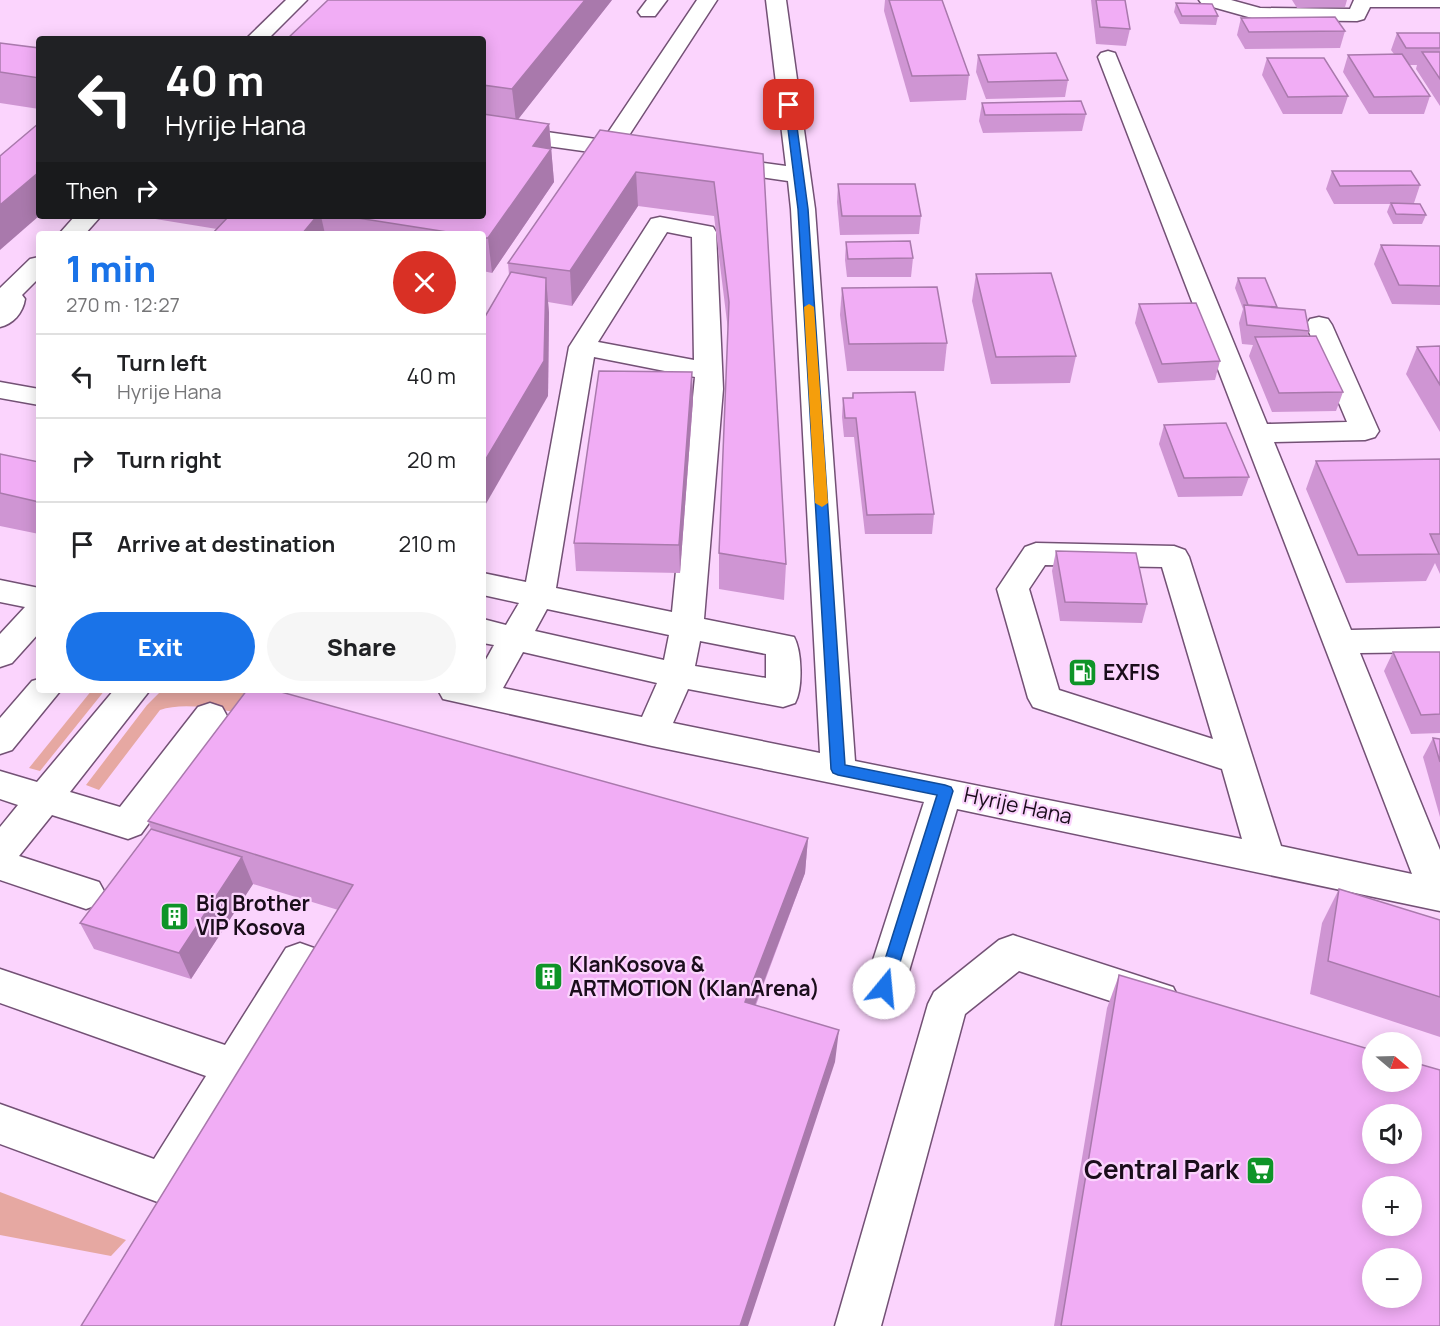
<!DOCTYPE html>
<meta charset="utf-8">
<style>
:root{--surface:#fff;--page:#f6f6f6;--text:#202124;--muted:#757577;--line:#e0e0e0;--accent:#1a73e8}
body{margin:0;font-family:Manrope,sans-serif;background:var(--page);color:var(--text);height:100vh;display:flex;flex-direction:column;font-size:22px;white-space:nowrap}
*{box-sizing:border-box;margin:0}
p{font-size:20px;color:var(--muted)}
.icon{flex:none;width:33px;height:33px;fill:none;stroke:currentColor;stroke-width:2;stroke-linecap:round;stroke-linejoin:round}
.map{position:relative;flex:1;overflow:hidden}
.sheet{position:absolute;left:36px;top:231px;width:450px;height:462px;display:flex;flex-direction:column;background:var(--surface);border-radius:6px;box-shadow:0 3px 15px #0003}
.sheet>*{flex:none}
.banner{position:absolute;left:36px;top:36px;width:450px;height:183px;border-radius:6px;box-shadow:0 3px 15px #0003;background:#202124;color:#fff;overflow:hidden}
.needle{width:39px;rotate:109deg}
.buttons{position:absolute;left:1362px;top:1032px;display:grid;gap:12px}
.buttons a{display:grid;place-items:center;width:60px;height:60px;border-radius:50%;background:var(--surface);box-shadow:0 3px 15px #0003;font-size:30px}
.pin{position:absolute;display:grid;place-items:center;width:51px;height:51px;color:#fff;margin:-26px;border-radius:12px;box-shadow:0 3px 9px #0006}
.me{position:absolute;width:66px;margin:-33px;rotate:17deg;stroke-linejoin:round;filter:drop-shadow(0 0 4px #0008)}
.turn{display:flex;align-items:center;gap:21px;height:126px;padding:0 30px;font-size:27px}
.turn .icon{width:78px;height:78px;stroke-width:2.5}
.turn b{display:block;font-size:42px;line-height:51px}
.then{display:flex;align-items:center;height:57px;padding:0 30px;background:#0003;gap:12px;font-size:22px}
.round{display:grid;place-items:center;flex:none;width:63px;height:63px;border-radius:32px;background:var(--page)}
.overview{display:flex;align-items:center;justify-content:space-between;height:102px;padding:0 30px}
h1{font-size:36px;font-weight:800;line-height:45px;color:var(--accent)}
.action{display:flex;gap:12px;margin-top:auto;padding:12px 30px}
.action a{flex:1;height:69px;border-radius:36px;background:var(--accent);color:#fff;font-size:24px;font-weight:800;line-height:69px;text-align:center}
.action a+a{background:var(--page);color:var(--text)}
ul{padding:0;list-style:none}
li{display:flex;align-items:center;gap:18px;height:84px;padding:0 30px;border-top:2px solid var(--line)}
li div{flex:1}
li b{display:block;font-size:22px}
li em{font-style:normal}
.map>svg:first-child{display:block}
.green{fill:#e6a8a2}
.lines{fill:none;stroke-linecap:round;stroke-linejoin:round}
.minor-casing{stroke:#735175;stroke-width:3}
.minor{fill:#fff;fill-rule:evenodd}
.wall{fill:#cf95d3}
.shaded-wall{fill:#a979ac}
.building{fill:#f1adf5;stroke:#a979ac;stroke-width:1.5;fill-rule:evenodd}
.route{fill:#1a73e8;stroke:#114b97;stroke-width:1.5}
.slow{fill:#f59e0b}
.labels{text-anchor:middle;stroke-width:4.5;stroke-linejoin:round;paint-order:stroke}
.poi-label{font-size:21px;font-weight:bold;fill:#1a0d1b;stroke:#fbd4fd;text-anchor:start}
.street-label{font-size:21px;fill:#1a0d1b;stroke:#fbd4fd}
.near-poi-label{font-size:26px;font-weight:bold;fill:#1a0d1b;stroke:#fbd4fd;text-anchor:end}
</style>
<div class="map">
<svg width="1440" height="1326" viewBox="0 0 1440 1326">
<rect width="100%" height="100%" fill="#fbd4fd"/>
<g class="green">
<polygon points="92,690 105,690 40,771 29,768"/>
<path d="M162,690H281L263,719C236,712 187,700 160,710L99,790L86,785L147,705Z"/>
<polygon points="0,1192 126,1240 111,1256 0,1235"/>
</g>
<g class="lines">
<defs>
<g id="minor">
<polygon points="286,0 307,0 268,39 246,39"/>
<polygon points="647,0 667,0 655,16 641,16 638,12"/>
<polygon points="697,0 717,0 624,143 641,146 644,151 641,156 633,158 483,137 483,123 603,140"/>
<path d="M766,0H786L815,209L855,761L1242,839L1222,769L1033,707L1028,698L997,589L1025,547L1036,543L1174,546L1185,550L1189,557L1281,846L1412,874L1098,57L1101,53L1108,51L1115,53L1267,424L1347,422L1306,325L1310,319L1319,317L1328,319L1332,325L1379,431L1375,437L1365,440L1274,442L1351,630L1440,628V652L1360,653L1440,850V911L957,809L904,988L898,1000L884,1005L870,1000L864,988L924,802L652,746L443,699L438,690H483V665L494,645L483,643V619L506,625L519,603L483,595V573L526,582L569,347L651,219L660,217L713,227L716,232L723,389L704,619L794,637C802,651 803,689 795,703L783,707L688,689L673,723L820,753L791,209L788,181L719,171L711,169L708,164L711,159L719,157L786,166ZM667,232L692,237L694,360L598,342ZM594,357L695,377L672,612L556,588ZM1045,565L1162,567L1213,739L1059,690L1029,589ZM547,609L669,635L664,660L535,631ZM700,641L766,654V678L695,666ZM523,652L657,683L642,717L503,688Z"/>
<polygon points="1199,0 1231,0 1260,8 1350,9 1354,0 1440,0 1440,7 1370,7 1364,19 1357,21 1259,20 1202,4"/>
<polygon points="75,216 101,216 85,234 59,234"/>
<path d="M39,257V278L22,295L25,299C23,313 13,324 0,327V288L30,259Z"/>
<polygon points="0,382 39,389 39,405 0,398"/>
<polygon points="0,580 39,588 39,633 12,663 0,667 0,634 25,607 0,602"/>
<polygon points="39,679 39,690 61,690 12,750 0,754 0,718 32,681"/>
<polygon points="114,690 150,690 70,792 120,807 198,707 210,703 222,707 227,716 141,834 128,839 52,815 19,856 99,882 105,893 99,904 86,909 0,880 0,827 18,805 0,799 0,771 37,782"/>
<polygon points="1013,935 1173,987 1179,999 1173,1011 1159,1017 1019,971 965,1014 881,1326 835,1326 928,1004 934,992 999,940"/>
<polygon points="300,943 314,948 319,960 178,1198 163,1204 0,1144 0,1104 154,1159 206,1076 0,1003 0,969 225,1045 286,948"/>
</g>
</defs>
<use href="#minor" class="minor-casing"/>
<use href="#minor" class="minor"/>
</g>
<g class="wall">
<polygon points="612,0 518,119 549,124 554,182 492,273 483,271 483,234 212,234 217,229 137,216 483,216 483,39"/>
<polygon points="885,0 942,0 969,75 966,100 910,102 884,11"/>
<polygon points="1091,0 1125,0 1130,29 1126,46 1096,44"/>
<polygon points="1292,0 1347,0 1345,7 1297,8"/>
<polygon points="1176,3 1218,16 1216,25 1180,24 1174,12"/>
<polygon points="1241,18 1345,31 1340,48 1245,49 1237,35"/>
<polygon points="1397,33 1440,33 1440,106 1416,69 1417,65 1409,65 1430,96 1424,114 1369,114 1343,72 1348,55 1394,54 1391,50"/>
<polygon points="0,43 39,48 39,109 0,103"/>
<polygon points="978,55 1068,80 1065,97 986,99 976,72"/>
<polygon points="1267,58 1348,96 1342,114 1283,114 1262,75"/>
<polygon points="982,103 1086,114 1082,131 983,133 979,121"/>
<polygon points="600,130 763,154 786,564 784,600 719,589 719,553 728,330 714,216 638,206 572,306 548,302 549,313 548,396 509,275 508,263"/>
<polygon points="1332,171 1420,185 1414,203 1426,215 1422,224 1393,224 1387,212 1390,204 1334,204 1326,189"/>
<polygon points="838,184 921,216 919,234 840,235 837,202"/>
<polygon points="846,242 913,258 911,277 847,277 845,260"/>
<polygon points="1381,245 1440,246 1440,305 1392,304 1374,264"/>
<polygon points="976,274 1076,356 1070,383 991,384 972,301"/>
<polygon points="1238,278 1309,331 1307,337 1343,392 1336,411 1272,412 1249,356 1253,345 1242,344 1239,323 1243,309 1235,288"/>
<polygon points="842,288 947,343 944,371 847,371 840,315"/>
<polygon points="1139,304 1220,361 1215,380 1158,383 1135,323"/>
<polygon points="1440,346 1440,432 1406,374 1417,347"/>
<polygon points="853,393 934,514 932,534 865,534 854,437 844,437 842,417 843,398 852,398"/>
<polygon points="693,400 680,573 576,571 574,543"/>
<polygon points="1164,425 1249,477 1242,496 1178,497 1159,444"/>
<polygon points="0,454 39,462 39,534 0,526"/>
<polygon points="1440,459 1440,574 1435,563 1426,581 1346,583 1306,489 1316,461"/>
<polygon points="1056,551 1147,604 1142,623 1060,621 1052,571"/>
<polygon points="1393,652 1440,652 1440,733 1411,734 1384,671"/>
<polygon points="1433,738 1440,739 1440,817 1423,757"/>
<polygon points="148,821 808,838 805,873 756,1005 835,1062 253,884 191,979 94,949 80,923 151,829"/>
<polygon points="1339,889 1440,920 1440,1037 1310,994 1322,923"/>
<polygon points="1119,975 1440,1326 1054,1326 1107,1008"/>
</g>
<g class="shaded-wall">
<polygon points="585,0 612,0 516,122 512,89"/>
<polygon points="549,124 554,182 492,273 488,238 533,146"/>
<polygon points="39,172 39,216 0,250 0,205"/>
<polygon points="636,172 638,206 572,306 570,271"/>
<polygon points="317,216 321,216 325,234 302,234"/>
<polygon points="546,278 549,313 548,396 483,509 483,464"/>
<polygon points="692,372 693,400 680,573 679,545"/>
<polygon points="808,838 805,873 744,1034 745,1002"/>
<polygon points="242,857 253,884 191,979 179,953"/>
<polygon points="839,1030 835,1062 748,1326 740,1326"/>
</g>
<g class="building">
<polygon points="328,0 585,0 512,89 483,85 483,39 287,39"/>
<polygon points="889,0 942,0 969,75 912,76"/>
<polygon points="1096,0 1125,0 1130,29 1100,27"/>
<polygon points="1176,3 1212,4 1218,16 1182,16"/>
<polygon points="1335,17 1345,31 1249,32 1241,18"/>
<polygon points="1397,33 1440,33 1440,48 1406,48"/>
<polygon points="0,43 39,48 39,78 0,72"/>
<polygon points="1422,52 1440,52 1440,79"/>
<polygon points="1056,53 1068,80 988,82 978,55"/>
<polygon points="1402,54 1430,96 1374,97 1348,55"/>
<polygon points="1267,58 1324,58 1348,96 1288,97"/>
<polygon points="1081,101 1086,114 985,115 982,103"/>
<polygon points="483,114 549,124 533,146 551,149 488,238 483,238 483,234 460,234 345,216 483,216"/>
<polygon points="39,123 39,172 0,205 0,156"/>
<polygon points="600,130 763,154 786,564 719,553 729,302 714,182 636,172 570,271 508,263"/>
<polygon points="1332,171 1411,171 1420,185 1340,186"/>
<polygon points="838,184 915,184 921,216 842,216"/>
<polygon points="1391,203 1420,204 1426,215 1396,214"/>
<polygon points="229,216 317,216 302,234 212,234"/>
<polygon points="910,241 913,258 848,259 846,242"/>
<polygon points="1381,245 1440,246 1440,286 1399,285"/>
<polygon points="511,272 546,278 544,361 483,464 483,320"/>
<polygon points="1051,273 1076,356 996,357 976,274"/>
<polygon points="1238,278 1265,278 1277,307 1248,305"/>
<polygon points="937,287 947,343 849,344 842,288"/>
<polygon points="1196,303 1220,361 1162,364 1139,304"/>
<polygon points="1244,305 1305,310 1309,331 1247,325"/>
<polygon points="1316,336 1343,392 1279,393 1255,337"/>
<polygon points="1440,346 1440,385 1417,347"/>
<polygon points="599,371 692,372 679,545 574,543"/>
<polygon points="915,392 934,514 867,515 856,418 845,418 843,398 853,398 853,393"/>
<polygon points="1226,423 1249,477 1184,478 1164,425"/>
<polygon points="0,454 39,462 39,502 0,493"/>
<polygon points="1440,459 1440,534 1430,534 1439,554 1358,555 1316,461"/>
<polygon points="1056,551 1136,553 1147,604 1065,602"/>
<polygon points="1393,652 1440,652 1440,714 1421,715"/>
<polygon points="247,690 274,690 808,838 745,1002 839,1030 740,1326 81,1326 353,885 148,821"/>
<polygon points="1433,738 1440,739 1440,762"/>
<polygon points="151,829 242,857 179,953 80,923"/>
<polygon points="1339,889 1440,920 1440,997 1328,961"/>
<path d="M1119,975L1372,1050V1082H1412V1062L1440,1070V1326H1061ZM1372,1114H1412V1154H1372ZM1372,1186H1412V1226H1372ZM1372,1258H1412V1298H1372Z"/>
</g>
<polygon class="route" points="789,102 794,105 808,209 845,765 945,785 951,787 953,791 892,988 890,993 884,996 878,993 876,988 937,795 838,775 833,773 831,769 798,209 785,105"/>
<polygon class="slow" points="809,304 814,307 828,503 822,507 815,503 804,307"/>
<defs>
<symbol id="fuel-square" viewBox="-11 -11 22 22"><rect x="-9" y="-9" width="18" height="18" rx="4" fill="#0e9428" stroke="#fbd4fd"/><path d="M-5.5-6h7V0h2V4h1.3V-2.5L3-4.5l.8-.8L6-3V5H2.5V1h-1V6h-7ZM-4.2-4.7v3.2H.2V-4.7Z" fill="#fff"/></symbol>
<symbol id="building-square" viewBox="-11 -11 22 22"><rect x="-9" y="-9" width="18" height="18" rx="4" fill="#0e9428" stroke="#fbd4fd"/><path d="M-4-6H4V6H1V3H-1V6H-4ZM-2.5-4.3h1.7v1.8h-1.7ZM.8-4.3h1.7v1.8H.8ZM-2.5-1h1.7V.8h-1.7ZM.8-1h1.7V.8H.8Z" fill="#fff"/></symbol>
<symbol id="supermarket-square" viewBox="-11 -11 22 22"><rect x="-9" y="-9" width="18" height="18" rx="4" fill="#0e9428" stroke="#fbd4fd"/><path d="M-6-5.5h2.5l.6 2H6L4.5 2H-2.5L-4.4-4H-6ZM-1.5 3.2a1.3 1.3 0 1 0 .1 0ZM3 3.2a1.3 1.3 0 1 0 .1 0Z" fill="#fff"/></symbol>
</defs>
<g fill-rule="evenodd">
<use href="#fuel-square" x="1066" y="656" width="33" height="33"/>
<use href="#building-square" x="158" y="900" width="33" height="33"/>
<use href="#building-square" x="532" y="960" width="33" height="33"/>
<use href="#supermarket-square" x="1244" y="1154" width="33" height="33"/>
</g>
<g class="labels">
<g class="poi-label">
<text x="1103" y="680">EXFIS</text>
<text x="196" y="911">Big Brother<tspan x="196" dy="24">VIP Kosova</tspan></text>
<text x="569" y="972">KlanKosova &amp;<tspan x="569" dy="24">ARTMOTION (KlanArena)</tspan></text>
</g>
<g class="street-label">
<text transform="translate(1018 806) rotate(12)" y="7">Hyrije Hana</text>
</g>
<g class="near-poi-label">
<text x="1239" y="1179">Central Park</text>
</g>
</g>
</svg>
<div class="buttons">
<a><svg class="needle" viewBox="-14 -14 28 28"><path d="M0-13l5 13h-10z" fill="#e53935"/><path d="M0 13l5-13h-10z" fill="#757577"/></svg></a>
<a><svg class="icon" aria-label="sound" viewBox="0 0 24 24"><path d="M4 9h4l5-4v14l-5-4H4zM17 9q2 3 0 6"/></svg></a>
<a>+</a>
<a>−</a>
</div>
<div class="pin" style="left:789px;top:105px;background:#d93025"><svg class="icon" aria-label="arrive" viewBox="0 0 24 24"><path d="M6 21V4h12l-3 4 3 4H6"/></svg></div>
<svg class="me" style="left:884px;top:988px" viewBox="-20 -20 40 40"><circle r="19" fill="#fff"/><path d="M0-13L10 11 0 6-10 11z" fill="#1a73e8"/></svg>
<div class="banner">
<div class="turn"><svg class="icon" aria-label="left" viewBox="0 0 24 24"><path d="M17 20v-9H6M10 6l-5 5 5 5"/></svg><div><b>40 m</b>Hyrije Hana</div></div>
<div class="then">Then<svg class="icon" aria-label="right" viewBox="0 0 24 24"><path d="M7 20v-9h11M14 6l5 5-5 5"/></svg></div>
</div>
<section class="sheet">
<div class="overview"><div><h1>1 min</h1><p>270 m · 12:27</p></div><a class="round" style="background:#d93025;color:#fff"><svg class="icon" aria-label="close" viewBox="0 0 24 24"><path d="M6 6l12 12M18 6L6 18"/></svg></a></div>
<ul>
<li><svg class="icon" aria-label="left" viewBox="0 0 24 24"><path d="M17 20v-9H6M10 6l-5 5 5 5"/></svg><div><b>Turn left</b><p>Hyrije Hana</p></div><em>40 m</em></li>
<li><svg class="icon" aria-label="right" viewBox="0 0 24 24"><path d="M7 20v-9h11M14 6l5 5-5 5"/></svg><div><b>Turn right</b></div><em>20 m</em></li>
<li><svg class="icon" aria-label="arrive" viewBox="0 0 24 24"><path d="M6 21V4h12l-3 4 3 4H6"/></svg><div><b>Arrive at destination</b></div><em>210 m</em></li>
</ul>
<div class="action"><a>Exit</a><a>Share</a></div>
</section>
</div>
